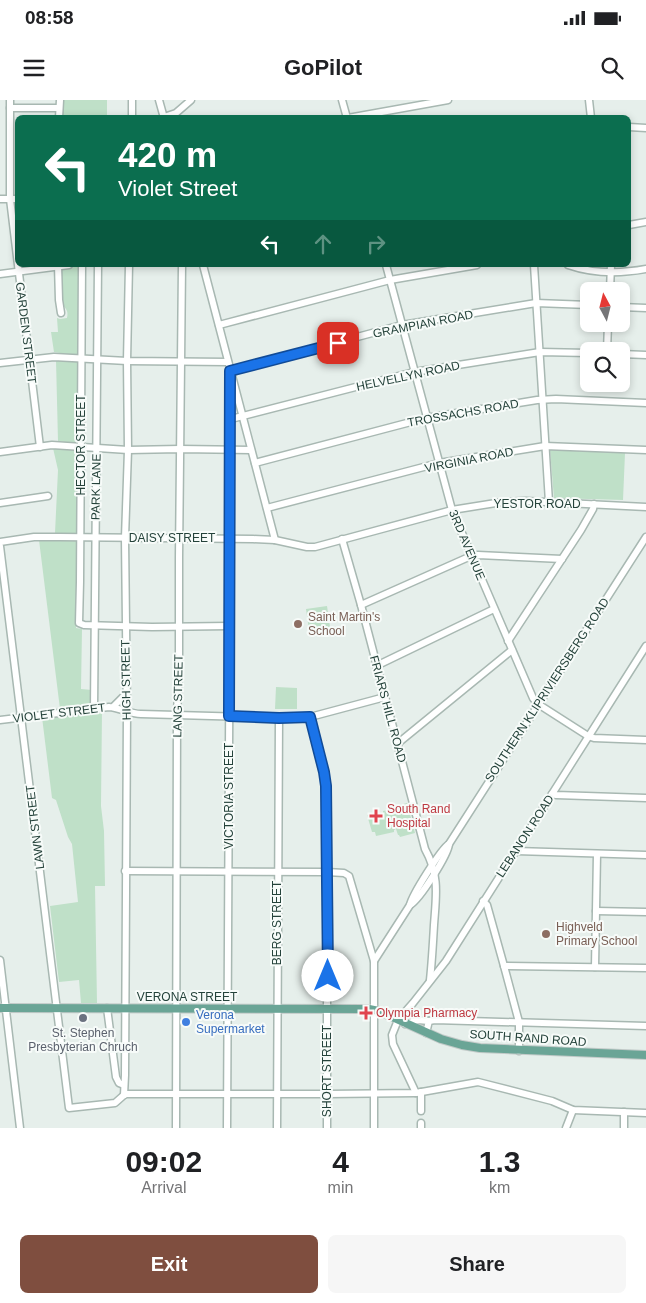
<!DOCTYPE html>
<style>
:root{--surface:#fff;--page:#f6f6f6;--text:#202124;--muted:#757577;--accent:#7f4e3f}
body{margin:0;font-family:Helvetica,sans-serif;background:var(--page);color:var(--text);height:100vh;display:flex;flex-direction:column;font-size:19px;white-space:nowrap}
*{box-sizing:border-box;margin:0}
p{font-size:16px;color:var(--muted)}
.icon{flex:none;width:28px;height:28px;fill:none;stroke:currentColor;stroke-width:2;stroke-linecap:round;stroke-linejoin:round}
.map{position:relative;height:1028px;overflow:hidden}
.details{display:flex;flex-direction:column;background:var(--surface);flex:1}
.details>*{flex:none}
.hud{position:absolute;left:15px;top:15px;width:616px;height:152px;border-radius:8px;box-shadow:0 2px 8px #0003;background:#0b6e4f;color:#fff;overflow:hidden}
.needle{width:32px;rotate:353deg}
.tools{position:absolute;left:580px;top:182px;display:grid;gap:10px}
.tools a{display:grid;place-items:center;width:50px;height:50px;border-radius:8px;background:var(--surface);box-shadow:0 2px 8px #0003;font-size:25px}
.pin{position:absolute;display:grid;place-items:center;width:42px;height:42px;color:#fff;margin:-21px;border-radius:10px;box-shadow:0 2px 8px #0006}
.me{position:absolute;width:55px;margin:-28px;rotate:0deg;stroke-linejoin:round;filter:drop-shadow(0 0 4px #0008)}
.turn{display:flex;align-items:center;gap:18px;height:105px;padding:0 20px;font-size:22px}
.turn .icon{width:65px;height:65px;stroke-width:2.5}
.turn b{display:block;font-size:35px;line-height:42px}
.lanes{display:flex;align-items:center;height:48px;padding:0 20px;background:#0003;justify-content:center;gap:25px;direction:ltr}
.lanes .off{opacity:.35}
.eta{display:flex;justify-content:space-evenly;align-items:center;height:85px;text-align:center}
.eta b{font-size:30px;font-weight:600;line-height:35px}
.action{display:flex;gap:10px;margin-top:auto;padding:10px 20px}
.action a{flex:1;height:58px;border-radius:8px;background:var(--accent);color:#fff;font-size:20px;font-weight:600;line-height:58px;text-align:center}
.action a+a{background:var(--page);color:var(--text)}
.status{display:flex;justify-content:space-between;align-items:center;height:35px;padding:0 25px;background:var(--surface);direction:ltr}
.status svg{height:14px;fill:currentColor}
header{display:flex;justify-content:space-between;align-items:center;height:65px;padding:0 20px;background:var(--surface);font-size:22px;font-weight:600}
.map>svg:first-child{display:block}
.green{fill:#bfe0c8}
.lines{fill:none;stroke-linecap:round;stroke-linejoin:round}
.minor-casing{stroke:#a8b8b2;stroke-width:9}
.major-casing{stroke:#c2cac8;stroke-width:10}
.minor{stroke:#fff;stroke-width:6}
.major{stroke:#6aa596;stroke-width:8}
.route-casing{stroke:#114b97;stroke-width:12}
.route{stroke:#1a73e8;stroke-width:9}
.education-dot{fill:#8d6e63;stroke:#f7fbf9;stroke-width:2}
.health-dot{fill:#e0444e;stroke:#f7fbf9;stroke-width:2}
.worship-dot{fill:#6b7280;stroke:#f7fbf9;stroke-width:2}
.shop-dot{fill:#3f7fe0;stroke:#f7fbf9;stroke-width:2}
.labels{text-anchor:middle;stroke-width:4;stroke-linejoin:round;paint-order:stroke}
.street-label{font-size:12px;fill:#24423a;stroke:#f7fbf9}
.education-label{font-size:12px;fill:#785e54;stroke:#f7fbf9;text-anchor:start}
.health-label{font-size:12px;fill:#be3a42;stroke:#f7fbf9;text-anchor:start}
.shop-label{font-size:12px;fill:#366cbe;stroke:#f7fbf9;text-anchor:start}
.worship-label{font-size:12px;fill:#5b616d;stroke:#f7fbf9}
</style>
<div class="status"><b>08:58</b><svg viewBox="0 0 49 12"><path d="M0 12V9h3v3zM5 12V6h3v6zM10 12V3h3v9zM15 12V0h3v12zM26 1h20v11H26zM47 4h2v5h-2z"/></svg></div>
<header><svg class="icon" aria-label="menu" viewBox="0 0 24 24"><path d="M4 6h16M4 12h16M4 18h16"/></svg>GoPilot<svg class="icon" aria-label="search" viewBox="0 0 24 24"><circle cx="10" cy="10" r="6"/><path d="M15 15l6 6"/></svg></header>
<div class="map">
<svg width="646" height="1028" viewBox="0 0 646 1028">
<rect width="100%" height="100%" fill="#e6efeb"/>
<g class="green">
<polygon points="63,0 107,0 107,17 62,18"/>
<path d="M81,166L80,256L54,252L51,232H58L57,218L60,219L67,218C69,210 65,209 62,203C58,193 60,179 60,169Z"/>
<polygon points="56,260 80,262 79,344 58,341"/>
<polygon points="53,348 80,349 78,434 55,433 58,370"/>
<polygon points="550,350 625,353 623,400 554,398"/>
<polygon points="39,440 79,440 76,528 82,529 81,589 92,590 91,605 60,609"/>
<polygon points="327,506 330,527 309,530 306,509"/>
<polygon points="276,587 297,588 297,609 275,609"/>
<polygon points="102,610 101,706 104,731 105,786 95,786 97,903 81,903 79,880 59,882 50,806 78,802 72,744 68,737 56,700 52,698 42,617"/>
<polygon points="407,703 415,733 400,737 399,735 398,735 396,729 394,730 394,732 376,736 375,732 372,732 367,715 376,713 377,715 383,714 383,711 400,707 400,705"/>
</g>
<g class="lines">
<defs>
<g id="minor">
<polyline points="10,0 10,99 40,347"/>
<polyline points="159,0 164,18"/>
<polyline points="342,0 347,18"/>
<polyline points="589,0 591,18"/>
<polyline points="10,8 59,8"/>
<polyline points="164,17 176,13 191,0"/>
<polyline points="59,18 60,0"/>
<polyline points="132,18 132,0"/>
<polyline points="348,18 448,0"/>
<polyline points="629,27 646,28"/>
<polyline points="0,99 18,99"/>
<polyline points="629,125 646,122"/>
<polyline points="58,165 59,200 61,213"/>
<polyline points="82,165 80,482 79,523 84,525 152,527 230,526"/>
<polyline points="203,165 275,440"/>
<polyline points="386,165 452,410 533,598 538,604 588,636 594,638 646,640"/>
<polyline points="534,165 549,402"/>
<path d="M568,165C594,174 619,174 646,169"/>
<polyline points="0,174 69,165"/>
<polyline points="610,191 611,165"/>
<polyline points="621,207 646,208"/>
<polyline points="219,225 390,180 477,165"/>
<polyline points="607,251 608,224"/>
<polyline points="621,254 646,255"/>
<polyline points="0,263 54,257 127,261 228,262"/>
<polyline points="230,271 402,225 536,203 589,205"/>
<polyline points="231,319 414,272 540,252 589,253"/>
<polyline points="0,352 52,345 128,350 180,349 251,350"/>
<polyline points="255,363 426,318 537,300 556,299 646,303"/>
<polyline points="0,403 48,396"/>
<polyline points="267,408 439,363 545,346 646,350"/>
<path d="M342,439L361,505L425,749C440,776 436,796 434,825C433,843 432,861 430,880"/>
<polyline points="0,442 34,437 60,437 253,439 275,440 307,447 315,447 452,410 502,402 526,401 646,407"/>
<polyline points="0,446 69,1008 115,1003 124,995 126,994 328,994 416,993 478,982 552,1001 573,1010 646,1013"/>
<polyline points="361,505 471,456 478,455 562,459"/>
<polyline points="508,541 581,430 593,409 594,404"/>
<polyline points="376,566 494,509"/>
<polyline points="113,607 126,594"/>
<polyline points="94,609 98,165"/>
<polyline points="310,617 324,671 327,686 327,1028"/>
<path d="M0,620L109,607C120,608 130,614 141,614L279,618L310,617L385,597"/>
<polyline points="397,644 512,550"/>
<polyline points="552,694 556,695 646,698"/>
<polyline points="516,751 646,755"/>
<polyline points="125,771 327,772 344,773 349,776 374,861 374,1028"/>
<polyline points="483,801 487,805 504,866 519,922 519,951"/>
<path d="M410,805C420,799 448,755 449,744L646,437"/>
<polyline points="596,811 646,812"/>
<polyline points="0,860 20,1028"/>
<path d="M374,861L410,805C412,795 441,749 449,744"/>
<polyline points="504,866 646,868"/>
<polyline points="595,867 597,754"/>
<polyline points="107,908 116,977 119,983 124,985"/>
<polyline points="405,924 418,920 429,921"/>
<polyline points="426,933 429,921 435,920 646,926"/>
<polyline points="421,992 421,1011"/>
<polyline points="416,993 393,944 392,935 398,920 413,903 446,861 646,546"/>
<polyline points="124,995 125,975 127,612 125,438 128,350 127,261 129,165"/>
<polyline points="421,1023 421,1028"/>
<polyline points="176,1028 177,615 179,568 179,457 182,165"/>
<polyline points="227,1028 231,273"/>
<polyline points="277,1028 279,618"/>
<polyline points="566,1028 573,1010"/>
<polyline points="624,1028 624,1012"/>
</g>
<polyline id="major" points="0,908 369,909 379,911 441,939 462,945 480,948 646,955"/>
</defs>
<use href="#minor" class="minor-casing"/>
<use href="#major" class="major-casing"/>
<use href="#minor" class="minor"/>
<use href="#major" class="major"/>
</g>
<g class="lines">
<defs>
<polyline id="route" points="328,876 326,686 324,672 310,617 279,618 229,616 230,271 338,243"/>
</defs>
<use href="#route" class="route-casing"/>
<use href="#route" class="route"/>
</g>
<g class="education-dot">
<circle cx="298" cy="524" r="5"/>
<circle cx="546" cy="834" r="5"/>
</g>
<g class="health-dot">
<path d="M373.5 708.5h5v5h5v5h-5v5h-5v-5h-5v-5h5z"/>
<path d="M363.5 905.5h5v5h5v5h-5v5h-5v-5h-5v-5h5z"/>
</g>
<circle class="worship-dot" cx="83" cy="918" r="5"/>
<circle class="shop-dot" cx="186" cy="922" r="5"/>
<g class="labels">
<g class="street-label">
<text transform="translate(423 224) rotate(-11)" y="4">GRAMPIAN ROAD</text>
<text transform="translate(26 233) rotate(83)" y="4">GARDEN STREET</text>
<text transform="translate(408 276) rotate(-12)" y="4">HELVELLYN ROAD</text>
<text transform="translate(463 313) rotate(-10)" y="4">TROSSACHS ROAD</text>
<text transform="translate(81 345) rotate(-90)" y="4">HECTOR STREET</text>
<text transform="translate(469 360) rotate(-11)" y="4">VIRGINIA ROAD</text>
<text transform="translate(96 387) rotate(-89)" y="4">PARK LANE</text>
<text x="537" y="408">YESTOR ROAD</text>
<text x="172" y="442">DAISY STREET</text>
<text transform="translate(467 445) rotate(67)" y="4">3RD AVENUE</text>
<text transform="translate(126 580) rotate(-91)" y="4">HIGH STREET</text>
<text transform="translate(547 590) rotate(-57)" y="4">SOUTHERN KLIPRIVIERSBERG ROAD</text>
<text transform="translate(178 596) rotate(-89)" y="4">LANG STREET</text>
<text transform="translate(388 609) rotate(75)" y="4">FRIARS HILL ROAD</text>
<text transform="translate(59 613) rotate(-7)" y="4">VIOLET STREET</text>
<text transform="translate(229 696) rotate(-90)" y="4">VICTORIA STREET</text>
<text transform="translate(35 727) rotate(-97)" y="4">LAWN STREET</text>
<text transform="translate(525 736) rotate(-57)" y="4">LEBANON ROAD</text>
<text transform="translate(277 823) rotate(-90)" y="4">BERG STREET</text>
<text x="187" y="901">VERONA STREET</text>
<text transform="translate(528 938) rotate(4)" y="4">SOUTH RAND ROAD</text>
<text transform="translate(327 971) rotate(-90)" y="4">SHORT STREET</text>
</g>
<g class="education-label">
<text x="308" y="521">Saint Martin's<tspan x="308" dy="14">School</tspan></text>
<text x="556" y="831">Highveld<tspan x="556" dy="14">Primary School</tspan></text>
</g>
<g class="health-label">
<text x="387" y="713">South Rand<tspan x="387" dy="14">Hospital</tspan></text>
<text x="376" y="917">Olympia Pharmacy</text>
</g>
<g class="shop-label">
<text x="196" y="919">Verona<tspan x="196" dy="14">Supermarket</tspan></text>
</g>
<g class="worship-label">
<text x="83" y="937">St. Stephen<tspan x="83" dy="14">Presbyterian Chruch</tspan></text>
</g>
</g>
</svg>
<div class="tools">
<a><svg class="needle" viewBox="-14 -14 28 28"><path d="M0-13l5 13h-10z" fill="#e53935"/><path d="M0 13l5-13h-10z" fill="#757577"/></svg></a>
<a><svg class="icon" aria-label="search" viewBox="0 0 24 24"><circle cx="10" cy="10" r="6"/><path d="M15 15l6 6"/></svg></a>
</div>
<div class="pin" style="left:338px;top:243px;background:#d93025"><svg class="icon" aria-label="arrive" viewBox="0 0 24 24"><path d="M6 21V4h12l-3 4 3 4H6"/></svg></div>
<svg class="me" style="left:328px;top:876px" viewBox="-20 -20 40 40"><circle r="19" fill="#fff"/><path d="M0-13L10 11 0 6-10 11z" fill="#1a73e8"/></svg>
<div class="hud">
<div class="turn"><svg class="icon" aria-label="left" viewBox="0 0 24 24"><path d="M17 20v-9H6M10 6l-5 5 5 5"/></svg><div><b>420 m</b>Violet Street</div></div>
<div class="lanes"><svg class="icon" aria-label="left" viewBox="0 0 24 24"><path d="M17 20v-9H6M10 6l-5 5 5 5"/></svg><svg class="icon off" aria-label="ahead" viewBox="0 0 24 24"><path d="M12 20V5M6 11l6-6 6 6"/></svg><svg class="icon off" aria-label="right" viewBox="0 0 24 24"><path d="M7 20v-9h11M14 6l5 5-5 5"/></svg></div>
</div>
</div>
<section class="details">
<div class="eta">
<div><b>09:02</b><p>Arrival</p></div>
<div><b>4</b><p>min</p></div>
<div><b>1.3</b><p>km</p></div>
</div>
<div class="action"><a>Exit</a><a>Share</a></div>
</section>
